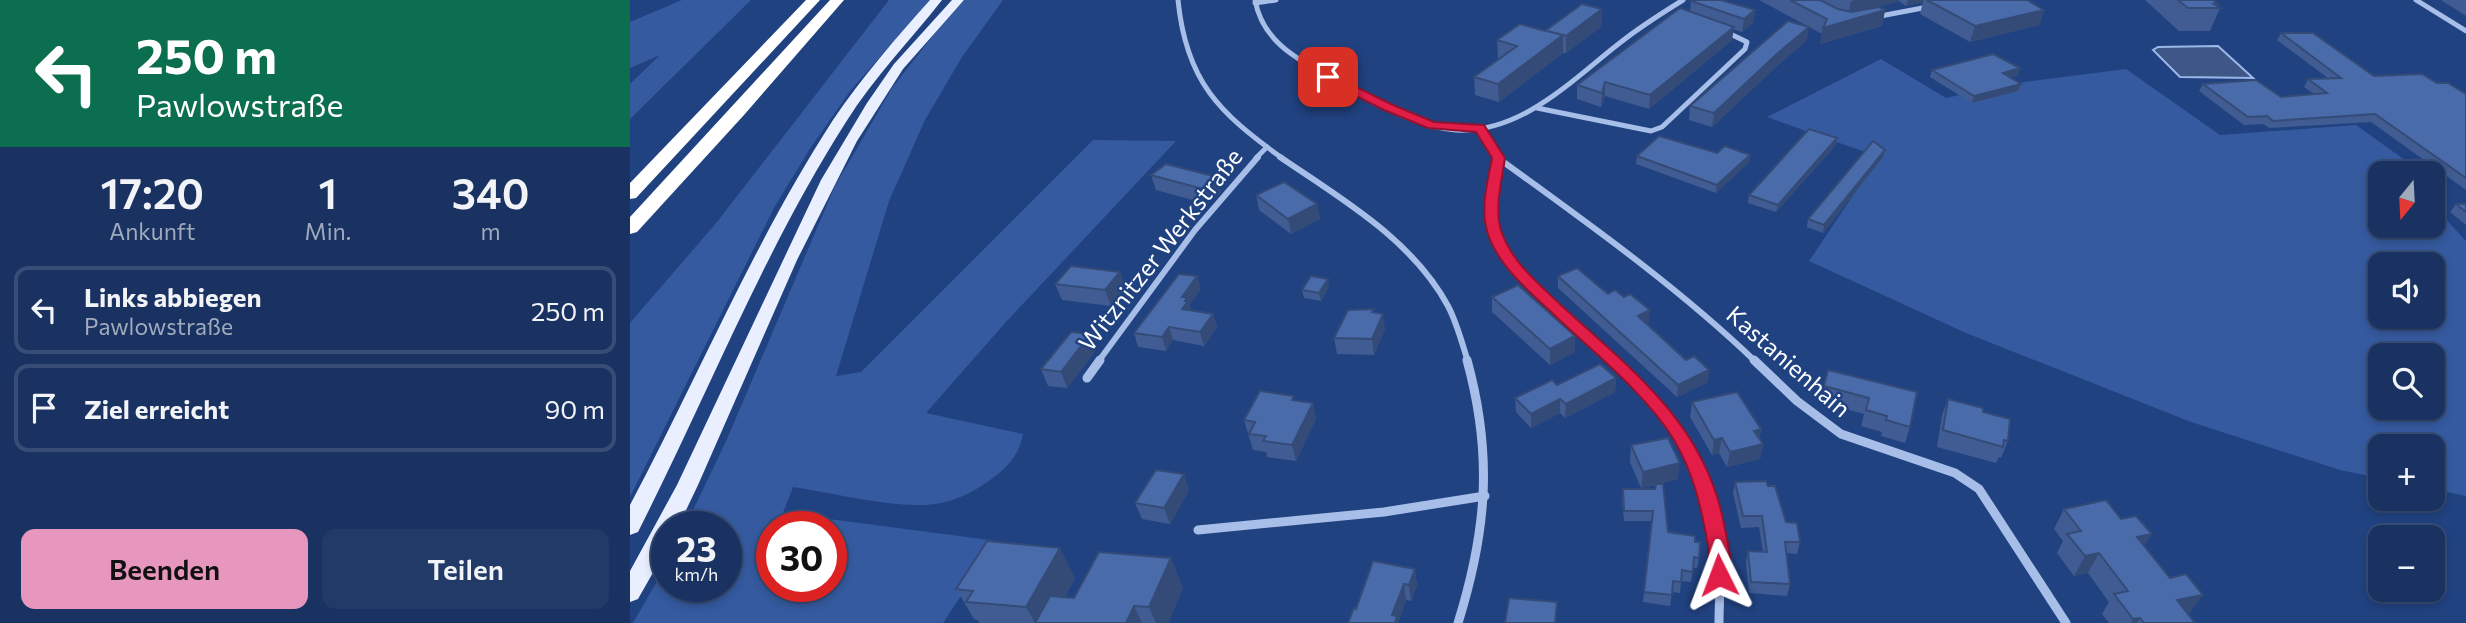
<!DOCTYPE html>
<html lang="de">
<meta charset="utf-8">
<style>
:root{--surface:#193261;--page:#223a67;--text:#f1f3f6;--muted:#9faabd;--line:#374d76;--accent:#e797bd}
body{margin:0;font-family:Commissioner,sans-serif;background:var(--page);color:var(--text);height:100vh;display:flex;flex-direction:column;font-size:26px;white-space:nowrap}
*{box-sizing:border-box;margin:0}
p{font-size:23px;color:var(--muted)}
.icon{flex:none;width:38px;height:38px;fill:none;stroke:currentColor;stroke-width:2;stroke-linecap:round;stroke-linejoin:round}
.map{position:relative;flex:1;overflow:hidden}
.panel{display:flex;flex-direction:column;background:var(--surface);width:630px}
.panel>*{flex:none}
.top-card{background:#0b6e4f;color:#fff;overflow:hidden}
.needle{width:46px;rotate:198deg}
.fabs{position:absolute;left:1738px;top:161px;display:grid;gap:14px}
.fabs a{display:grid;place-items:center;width:77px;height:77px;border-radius:14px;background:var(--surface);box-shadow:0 4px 10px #0003,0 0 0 2px var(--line);font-size:35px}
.speed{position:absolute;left:21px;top:511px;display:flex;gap:14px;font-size:35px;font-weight:700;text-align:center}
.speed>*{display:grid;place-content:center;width:91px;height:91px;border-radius:50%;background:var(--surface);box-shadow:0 4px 10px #0003,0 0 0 2px var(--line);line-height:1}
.speed small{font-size:18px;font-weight:400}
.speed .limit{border:10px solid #d22;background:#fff;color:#111}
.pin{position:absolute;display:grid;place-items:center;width:60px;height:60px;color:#fff;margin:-30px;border-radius:14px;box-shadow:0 4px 10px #0006}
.me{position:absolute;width:77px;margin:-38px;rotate:357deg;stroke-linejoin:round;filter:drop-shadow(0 0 5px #0008)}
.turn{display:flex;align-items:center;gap:24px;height:147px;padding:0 21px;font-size:32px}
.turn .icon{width:91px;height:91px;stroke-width:2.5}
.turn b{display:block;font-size:49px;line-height:60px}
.eta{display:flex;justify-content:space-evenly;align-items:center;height:119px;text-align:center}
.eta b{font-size:42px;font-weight:600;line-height:49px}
.button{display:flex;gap:14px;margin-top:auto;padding:14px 21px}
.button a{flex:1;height:80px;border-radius:14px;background:var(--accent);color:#111;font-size:28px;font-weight:600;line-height:80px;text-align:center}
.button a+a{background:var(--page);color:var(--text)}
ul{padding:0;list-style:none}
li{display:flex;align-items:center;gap:21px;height:88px;margin:0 14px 10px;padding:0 7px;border:4px solid var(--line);border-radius:14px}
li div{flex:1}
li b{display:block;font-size:26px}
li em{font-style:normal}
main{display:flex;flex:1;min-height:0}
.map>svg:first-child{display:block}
.green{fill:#355a9f;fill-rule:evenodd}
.water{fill:#3f5786;stroke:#9bb8e9;stroke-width:2}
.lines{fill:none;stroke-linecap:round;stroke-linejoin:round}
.street-far2{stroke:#a7bee8;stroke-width:5}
.street-far1{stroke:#a7bee8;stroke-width:6}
.street{stroke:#a7bee8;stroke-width:9}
.primary{fill:#e9effe;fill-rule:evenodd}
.highway{fill:#fff;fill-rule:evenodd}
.wall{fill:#405c92}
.shaded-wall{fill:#344b77}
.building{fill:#4a6baa;stroke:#344b77;stroke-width:2}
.route{fill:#e11d48;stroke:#92132f;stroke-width:2}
.labels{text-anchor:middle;stroke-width:5;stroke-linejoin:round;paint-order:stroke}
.street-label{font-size:24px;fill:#fff;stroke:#214281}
</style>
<main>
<section class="panel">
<div class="top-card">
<div class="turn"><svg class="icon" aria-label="left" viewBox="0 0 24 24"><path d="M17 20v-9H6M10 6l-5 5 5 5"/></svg><div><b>250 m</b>Pawlowstraße</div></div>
</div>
<div class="eta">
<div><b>17:20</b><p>Ankunft</p></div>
<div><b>1</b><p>Min.</p></div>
<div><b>340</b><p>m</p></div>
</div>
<ul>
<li><svg class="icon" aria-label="left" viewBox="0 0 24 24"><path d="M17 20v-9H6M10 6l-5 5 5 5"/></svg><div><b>Links abbiegen</b><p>Pawlowstraße</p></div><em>250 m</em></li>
<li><svg class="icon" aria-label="arrive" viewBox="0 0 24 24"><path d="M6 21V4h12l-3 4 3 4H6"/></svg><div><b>Ziel erreicht</b></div><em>90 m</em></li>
</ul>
<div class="button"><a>Beenden</a><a>Teilen</a></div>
</section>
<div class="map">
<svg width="1836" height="623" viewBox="0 0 1836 623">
<rect width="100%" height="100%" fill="#214281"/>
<g class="green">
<polygon points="52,0 121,0 0,119 0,84 30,55 0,68 0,22"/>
<polygon points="259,0 300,0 221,90 181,147 145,206 0,497 0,323 87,222"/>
<path d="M335,0H373L332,57L295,120L259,201L206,376L231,372L463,140L546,141L375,323L296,413L393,434C390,452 379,466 364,477C349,489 330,499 311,503C272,511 204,493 163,487L153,513L367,541L313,623H3L37,564V586H96V527H55L97,439L205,186L262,88L315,20ZM142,527H201V586H142Z"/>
<path d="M1251,59L1316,98L1379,84L1496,69L1590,135L1726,125L1793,173H1750V226H1802L1803,205L1836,241V496L1803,489L1802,446H1750V478L1710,470L1561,422L1336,333L1179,261L1249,157L1137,117ZM1750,264H1802V317H1750ZM1750,355H1802V408H1750Z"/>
</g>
<polygon class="water" points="1588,46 1623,78 1550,77 1523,50 1528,47"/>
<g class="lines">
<g class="street-far2">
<path d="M548,0C556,81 589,113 652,158"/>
<path d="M625,0C633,43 669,60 704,80C741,100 783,127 826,130C892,134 944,78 991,42C1011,26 1032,13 1053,0"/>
<polyline points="1786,0 1836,31"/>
<polyline points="625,3 646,0"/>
<polyline points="1245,17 1298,7"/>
<polyline points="907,108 1021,131 1032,127 1115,49 1117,42 1096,32"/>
<polyline points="850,128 868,158"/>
<polyline points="626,158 637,147"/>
</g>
<g class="street-far1">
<path d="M650,157C710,198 782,239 818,306C827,323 832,343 838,362"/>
<path d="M867,157C869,178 859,199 862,221C869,274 945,328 983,362"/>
<path d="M868,158C956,222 1047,286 1126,362"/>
<polyline points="468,362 565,230 628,157"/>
</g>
<g class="street">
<path d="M981,360C1039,413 1084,477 1090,558C1091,580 1089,601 1089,623"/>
<polyline points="1124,360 1167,401 1211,434 1325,473 1349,489 1436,623"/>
<polyline points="457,378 470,360"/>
<polyline points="568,530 754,512 855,496"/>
<path d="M828,623C857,530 863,455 837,360"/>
</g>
<g class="primary">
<path d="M300,0H312C280,41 244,77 216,122C135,249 79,391 11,526L8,532L0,535V505C68,377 124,242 203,120C232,77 266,38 300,0Z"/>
<polygon points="322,0 334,0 273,69 227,141 167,260 68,485 48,527 37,527 37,548 8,599 0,602 0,571 47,485 191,180 237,103 264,64"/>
</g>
<g class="highway">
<polygon points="176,0 190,0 6,198 0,199 0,183"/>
<polygon points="200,0 214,0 114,115 7,232 0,234 0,217"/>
</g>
</g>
<g class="wall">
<polygon points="1129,0 1397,0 1414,10 1409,25 1340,42 1290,14 1293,2 1276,6 1269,1 1249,7 1255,10 1252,26 1190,44 1192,34"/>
<polygon points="1515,0 1583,0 1588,4 1587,6 1590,8 1580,31 1549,31"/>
<polygon points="1811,0 1836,0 1836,16"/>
<polygon points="1061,1 1125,10 1123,23 1112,32 1103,29 1102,40 1019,109 975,96 971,107 947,99 947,85 1060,12"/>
<polygon points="972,26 936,53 933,53 869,102 845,95 844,77 870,59 868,58 867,40 915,31"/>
<polygon points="1651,33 1744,76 1807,83 1836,94 1836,190 1741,122 1639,128 1633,124 1614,125 1569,91 1573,84 1651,97 1684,94 1674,87 1678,79 1698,78 1647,40"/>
<polygon points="1177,40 1147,66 1082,127 1059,120 1060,106"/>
<polygon points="1302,70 1388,75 1380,78 1391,84 1388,91 1342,103 1300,77"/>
<polygon points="1207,138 1206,145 1146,212 1118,203 1119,195"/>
<polygon points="1087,153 1120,155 1119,162 1086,193 1006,164 1007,156"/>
<polygon points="1253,157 1193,233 1177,227 1178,219"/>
<polygon points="521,175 591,192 577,204 526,190"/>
<polygon points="626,195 687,204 690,219 661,234 629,210"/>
<polygon points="1826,204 1836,204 1836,225 1820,212"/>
<polygon points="490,272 495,288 481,306 432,300 425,284"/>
<polygon points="928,276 978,294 1019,322 1016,324 1056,360 1079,370 1078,382 1047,397 928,288"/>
<polygon points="699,286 691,301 674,298 672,290"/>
<polygon points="571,289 559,305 561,310 583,314 587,327 574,346 543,340 536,351 508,347 504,333"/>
<polygon points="862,297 945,352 920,365 862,312"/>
<polygon points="744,313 755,329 744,355 707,354 704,338"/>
<polygon points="460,334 466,350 437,388 418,386 411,369"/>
<polygon points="1198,370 1280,427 1275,443 1251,436 1252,432 1231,426 1234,414 1190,402"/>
<polygon points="986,378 985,392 935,418 930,413 901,428 886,412 885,398 927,385"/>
<polygon points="1318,399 1353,412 1378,441 1371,458 1369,457 1366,463 1307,447 1312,415"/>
<polygon points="665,400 686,419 666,461 637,457 636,452 623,450 614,420"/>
<polygon points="1062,402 1131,429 1129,439 1133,444 1130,459 1097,467 1089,453 1082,455 1060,417"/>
<polygon points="1001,445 1048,479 1027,484 1038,532 1065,542 1069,558 1067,568 1063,568 1061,582 1051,581 1050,593 1042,592 1040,606 1013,602 1022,521 994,521 992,500 993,489 1025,489 1026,485 1011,488 1000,462"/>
<polygon points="1105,482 1138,486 1156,522 1170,542 1167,554 1156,553 1160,584 1157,596 1119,593 1116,562 1118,551 1133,552 1129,527 1111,528 1103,493"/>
<polygon points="559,490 540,524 512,519 505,503"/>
<polygon points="1434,509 1491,519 1522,534 1514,546 1540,578 1573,595 1558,614 1565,623 1479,623 1472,614 1479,602 1458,573 1444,576 1427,553 1433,541 1424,529"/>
<polygon points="785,569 787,585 781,601 776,600 768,623 726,609"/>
<polygon points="445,578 435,597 444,598 553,588 538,623 350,623 347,620 344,619 326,589"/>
</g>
<g class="shaded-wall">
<polygon points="1226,0 1269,0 1269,1 1218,17 1221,1"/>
<polygon points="1278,0 1294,0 1293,2 1276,6"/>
<polygon points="972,9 972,26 936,53 936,36"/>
<polygon points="1125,10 1123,23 1112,32 1114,19"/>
<polygon points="1255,10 1252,26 1190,44 1193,28"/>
<polygon points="1414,10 1409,25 1340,42 1345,26"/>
<polygon points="1104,27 1102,40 1019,109 1020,95"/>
<polygon points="1179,27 1177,40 1147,66 1082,127 1084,113 1149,52"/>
<polygon points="933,35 933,53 869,102 868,84"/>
<polygon points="1390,68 1388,75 1371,80 1373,73"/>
<polygon points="975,82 975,96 971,107 972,93"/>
<polygon points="1391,84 1388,91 1342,103 1344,96"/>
<polygon points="1207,138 1206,145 1146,212 1148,205"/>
<polygon points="1255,150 1253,157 1193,233 1194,225"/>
<polygon points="1120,155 1119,162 1086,193 1087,185"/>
<polygon points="587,177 591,192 577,204 573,189"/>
<polygon points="687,204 690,219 661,234 658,219"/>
<polygon points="490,272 495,288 481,306 475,290"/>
<polygon points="567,276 571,289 559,305 562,314 552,309 552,297"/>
<polygon points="698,279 699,286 691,301 689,293"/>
<polygon points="1020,310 1019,322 1007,328 1008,316"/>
<polygon points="583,314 587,327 574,346 570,332"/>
<polygon points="753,314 755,329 744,355 742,339"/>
<polygon points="539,327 543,340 536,351 532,337"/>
<polygon points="460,334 466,350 437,388 431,372"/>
<polygon points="945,336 945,352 920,365 920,349"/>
<polygon points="1079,370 1078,382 1047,397 1048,385"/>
<polygon points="986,378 985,392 935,418 936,404"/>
<polygon points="930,399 930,413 901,428 901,414"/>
<polygon points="683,403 686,419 666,461 662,445"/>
<polygon points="1131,429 1128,444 1124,431"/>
<polygon points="1092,438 1089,453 1082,455 1084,440"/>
<polygon points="1133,444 1130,459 1097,467 1100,452"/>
<polygon points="1050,463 1048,479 1011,488 1013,472"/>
<polygon points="554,474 559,490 540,524 534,508"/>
<polygon points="1522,534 1509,554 1507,537"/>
<polygon points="430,548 445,578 421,623 405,623 396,607"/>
<polygon points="1469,553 1458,573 1444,576 1455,556"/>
<polygon points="541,558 553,588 538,623 526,623 519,607"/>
<polygon points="785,569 787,585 781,601 779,585"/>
<polygon points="774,584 776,600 768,623 763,623 762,615"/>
<polygon points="1573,595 1559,614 1533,620 1547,600"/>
<polygon points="504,606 512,623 496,623"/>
<polygon points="1510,618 1507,623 1501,623 1503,619"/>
</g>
<g class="building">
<polygon points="1063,0 1091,0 1125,10 1114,19 1061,1"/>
<polygon points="1160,0 1190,0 1208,9 1222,12 1249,7 1255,10 1193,28 1197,19"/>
<polygon points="1297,0 1397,0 1414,10 1345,26"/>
<polygon points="1548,0 1583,0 1588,4 1584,4 1590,8 1558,8"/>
<polygon points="952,4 972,9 936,36 917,31 933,35 868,84 844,77 887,46 867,40 890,24 915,31"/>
<polygon points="1050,8 1104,27 1020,95 975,82 972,93 947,85"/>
<polygon points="1158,21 1179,27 1149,52 1084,113 1060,106"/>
<polygon points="1651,33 1683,33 1744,76 1792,74 1807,83 1818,83 1836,94 1836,178 1745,114 1643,121 1637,116 1618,117 1573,84 1626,80 1651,97 1697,93 1678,79 1711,78"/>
<polygon points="1363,54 1390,68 1373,73 1391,84 1344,96 1302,70"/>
<polygon points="1179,129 1207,138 1148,205 1119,195"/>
<polygon points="1029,136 1087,153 1095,146 1120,155 1087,185 1007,156"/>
<polygon points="1243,141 1255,150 1194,225 1178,219"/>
<polygon points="536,164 587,177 573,189 521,175"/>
<polygon points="654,182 687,204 658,219 626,195"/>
<polygon points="1826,204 1836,204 1836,212"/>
<polygon points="441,266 490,272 475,290 425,284"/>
<polygon points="947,268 978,294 985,290 994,297 1000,294 1020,310 1008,316 1056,360 1064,356 1079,370 1048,385 928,276"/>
<polygon points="549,274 567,276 552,297 557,297 555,301 558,301 552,309 583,314 570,332 539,327 532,337 504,333"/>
<polygon points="681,276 698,279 689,293 672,290"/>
<polygon points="888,285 945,336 920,349 862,297"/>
<polygon points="744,309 742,312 753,314 742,339 704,338 718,310"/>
<polygon points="441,332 460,334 431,372 411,369"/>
<polygon points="970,364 986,378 936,404 930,399 901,414 885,398 922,380 927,385"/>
<polygon points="1198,370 1287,392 1280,427 1256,420 1257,416 1236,410 1239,398 1194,386"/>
<polygon points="630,391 664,396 662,400 683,403 662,445 633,441 636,436 619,434 625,422 614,420"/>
<polygon points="1107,392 1131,429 1124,431 1133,444 1100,452 1092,438 1084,440 1062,402"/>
<polygon points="1318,399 1353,408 1353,412 1380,419 1378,441 1374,440 1373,447 1313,430"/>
<polygon points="1038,438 1050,463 1013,472 1001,445"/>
<polygon points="526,470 554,474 534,508 505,503"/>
<polygon points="1136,481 1138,486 1145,486 1156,522 1167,523 1170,542 1155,542 1160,584 1121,582 1118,551 1137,552 1132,516 1113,516 1105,482"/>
<polygon points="1026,484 1033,484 1038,532 1065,536 1065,542 1070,542 1069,558 1064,557 1063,572 1052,570 1051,582 1043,581 1042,595 1014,592 1023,511 994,511 993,489 1025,489"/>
<polygon points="1476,500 1491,519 1506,516 1522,534 1507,537 1540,578 1556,574 1573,595 1547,600 1565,623 1514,623 1510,618 1503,619 1484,594 1498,591 1469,553 1455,556 1437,534 1451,531 1434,509"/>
<polygon points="357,541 430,548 396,607 336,602 343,591 326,589"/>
<polygon points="469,552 541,558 519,607 504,606 496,623 405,623 420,596 444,598"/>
<polygon points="743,561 785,569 779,585 774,584 762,615 767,616 765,623 718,623 724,608 726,609"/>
<polygon points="879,598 927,602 925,623 875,623"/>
</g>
<path class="route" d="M694,75H702L763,105L804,122L854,125L875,158C872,179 865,206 870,227C879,260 909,284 932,306C1003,371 1075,424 1094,524C1097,541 1105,565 1097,582L1089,584L1082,582C1076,570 1080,557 1078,545C1071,507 1064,474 1044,440C1015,392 960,350 919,310C895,288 863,260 856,227C851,205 858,179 862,158L846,132L798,128L754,110L694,80Z"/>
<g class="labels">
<g class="street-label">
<text transform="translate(531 250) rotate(-52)" y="8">Witznitzer Werkstraße</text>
<text transform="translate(1158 362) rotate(41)" y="8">Kastanienhain</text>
</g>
</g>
</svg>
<div class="fabs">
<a><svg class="needle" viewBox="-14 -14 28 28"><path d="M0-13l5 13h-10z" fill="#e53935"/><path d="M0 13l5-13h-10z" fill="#9faabd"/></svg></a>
<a><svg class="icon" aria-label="sound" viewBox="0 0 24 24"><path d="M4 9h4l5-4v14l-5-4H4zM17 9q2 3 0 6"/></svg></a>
<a><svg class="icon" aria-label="search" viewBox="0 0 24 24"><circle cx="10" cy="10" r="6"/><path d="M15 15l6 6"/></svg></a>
<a>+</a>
<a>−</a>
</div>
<div class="speed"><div>23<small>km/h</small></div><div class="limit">30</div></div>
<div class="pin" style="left:698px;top:77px;background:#d93025"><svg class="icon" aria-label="arrive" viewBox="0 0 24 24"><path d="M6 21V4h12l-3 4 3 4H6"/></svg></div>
<svg class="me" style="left:1089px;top:575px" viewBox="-20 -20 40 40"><path d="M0-17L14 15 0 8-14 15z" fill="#e11d48" stroke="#fff" stroke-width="4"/></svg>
</div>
</main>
